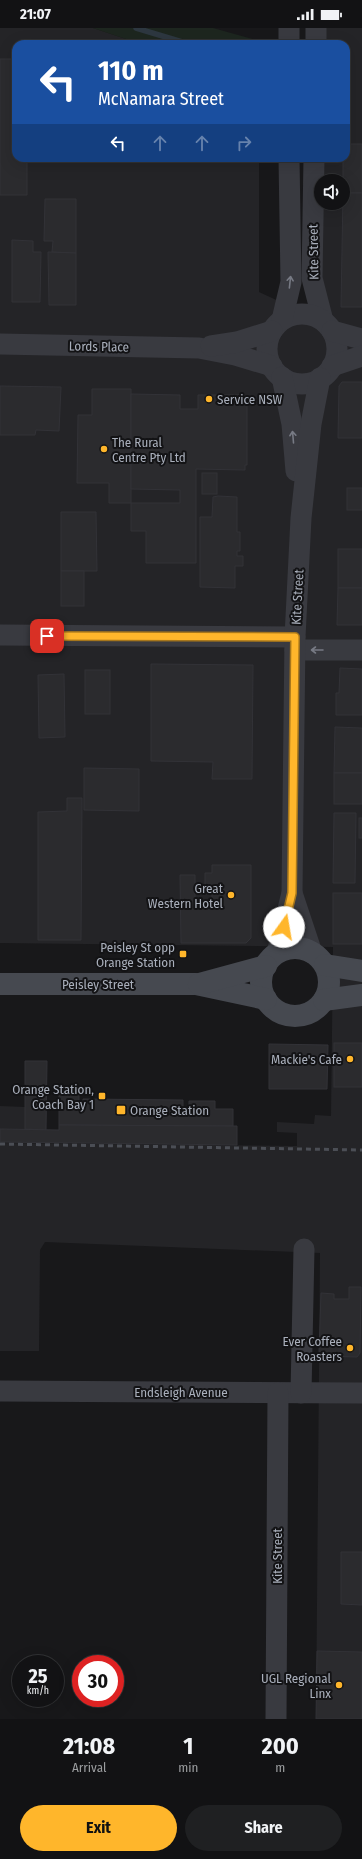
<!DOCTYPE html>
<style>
:root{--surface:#121214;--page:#1f2022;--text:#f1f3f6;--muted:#9c9ea0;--line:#313234;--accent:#ffb62b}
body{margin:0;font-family:"Fira Sans Condensed",sans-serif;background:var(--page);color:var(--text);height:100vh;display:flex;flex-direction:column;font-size:15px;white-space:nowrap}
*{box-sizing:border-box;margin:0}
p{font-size:13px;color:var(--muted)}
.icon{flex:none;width:22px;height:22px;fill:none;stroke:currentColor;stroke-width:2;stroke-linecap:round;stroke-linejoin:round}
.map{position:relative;height:1691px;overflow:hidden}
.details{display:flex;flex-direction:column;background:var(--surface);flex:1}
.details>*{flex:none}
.top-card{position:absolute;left:12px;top:12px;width:338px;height:122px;border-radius:12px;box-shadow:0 4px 16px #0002,0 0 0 1px var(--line);background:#1a4fa0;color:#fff;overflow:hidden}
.tools{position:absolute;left:314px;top:146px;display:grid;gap:8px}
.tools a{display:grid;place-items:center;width:36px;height:36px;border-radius:50%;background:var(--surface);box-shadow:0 4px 16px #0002,0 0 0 1px var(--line);font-size:20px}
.speed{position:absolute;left:12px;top:1627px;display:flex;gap:8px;font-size:20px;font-weight:700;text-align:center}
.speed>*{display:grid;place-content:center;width:52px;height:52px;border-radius:50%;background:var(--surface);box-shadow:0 4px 16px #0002,0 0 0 1px var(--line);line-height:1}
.speed small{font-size:10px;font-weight:400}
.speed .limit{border:6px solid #d22;background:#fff;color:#111}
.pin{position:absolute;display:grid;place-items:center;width:34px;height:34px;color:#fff;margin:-17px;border-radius:8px;box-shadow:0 2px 6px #0006}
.me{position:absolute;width:44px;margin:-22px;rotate:13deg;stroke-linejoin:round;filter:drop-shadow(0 0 3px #0008)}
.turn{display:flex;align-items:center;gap:14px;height:84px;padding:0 20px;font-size:18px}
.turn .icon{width:52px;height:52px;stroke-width:2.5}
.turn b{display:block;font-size:28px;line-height:34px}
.lanes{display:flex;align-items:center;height:38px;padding:0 20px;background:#0003;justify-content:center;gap:20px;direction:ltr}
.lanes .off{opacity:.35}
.eta{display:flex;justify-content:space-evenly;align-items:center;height:68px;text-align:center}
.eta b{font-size:24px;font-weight:700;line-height:28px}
.action{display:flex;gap:8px;margin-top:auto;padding:8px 20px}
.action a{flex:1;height:46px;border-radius:24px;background:var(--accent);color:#111;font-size:16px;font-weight:700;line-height:46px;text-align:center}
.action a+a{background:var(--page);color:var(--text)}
.status{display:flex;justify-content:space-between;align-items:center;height:28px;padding:0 20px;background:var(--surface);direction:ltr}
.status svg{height:11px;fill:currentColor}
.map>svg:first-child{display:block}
.built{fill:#242427;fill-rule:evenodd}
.green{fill:#1d261f}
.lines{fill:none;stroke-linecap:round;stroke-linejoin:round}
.stream{stroke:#2d3740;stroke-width:5.5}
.building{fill:#2b2b2e;stroke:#323237}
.street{stroke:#393a40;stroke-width:21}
.secondary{stroke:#464950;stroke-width:22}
.rail{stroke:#4b4e55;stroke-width:3;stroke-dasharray:5 4;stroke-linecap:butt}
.oneway{stroke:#777a84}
.route-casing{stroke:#a6761c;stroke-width:10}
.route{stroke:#ffb62b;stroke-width:7}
.poi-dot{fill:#ffb62b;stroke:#131315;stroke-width:1.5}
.labels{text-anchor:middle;stroke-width:4;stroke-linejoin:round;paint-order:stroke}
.street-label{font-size:13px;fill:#a9afbb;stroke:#131315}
.poi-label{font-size:13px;fill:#a9afbb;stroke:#131315;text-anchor:end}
</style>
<div class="status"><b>21:07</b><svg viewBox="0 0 49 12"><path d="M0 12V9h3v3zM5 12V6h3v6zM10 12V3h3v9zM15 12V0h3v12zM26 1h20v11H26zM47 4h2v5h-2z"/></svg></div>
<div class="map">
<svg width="362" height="1691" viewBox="0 0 362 1691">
<rect width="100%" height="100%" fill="#18181a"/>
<g class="built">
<path d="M0,0H93L141,16H16V130H259V264L322,293L316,130H346V16H322L323,0H362V1691H316L320,1225L45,1214L40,1222L39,1323H0V1115L297,1118V1105L277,1104V1094L314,1096L315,1087L331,1088L333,919L0,915ZM321,153H343V175H321Z"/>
<polygon points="0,1078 25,1079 25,1101 0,1101"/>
</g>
<polygon class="green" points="93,0 213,0 260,13 260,16 141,16"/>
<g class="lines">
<polyline class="stream" points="136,0 189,16"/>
</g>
<g class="building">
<polygon points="0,31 16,31 16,130 27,130 27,167 0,167"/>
<polygon points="346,116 362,116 362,165 343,165 343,130 346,130"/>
<polygon points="343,165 362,165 362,279 341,279"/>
<polygon points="45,171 76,171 76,225 52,224 53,213 44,213"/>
<polygon points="12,212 33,213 33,224 41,224 40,274 12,274"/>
<polygon points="48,224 76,225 76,277 49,277"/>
<polygon points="342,354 362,354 362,410 338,410 339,358"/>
<polygon points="0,358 61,359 59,403 36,402 35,407 0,407"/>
<polygon points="92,361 131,361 131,475 109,475 109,455 77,455 78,387 92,387"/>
<polygon points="131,366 180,367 180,381 198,381 198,367 245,367 245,372 247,372 247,437 245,437 245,442 196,441 196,535 146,535 146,503 131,503 131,475 180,475 180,462 131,461"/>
<rect x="202" y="445" width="15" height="21"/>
<rect x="347" y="460" width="15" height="22"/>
<polygon points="218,468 237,469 237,504 240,504 240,523 237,523 237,528 243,528 243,538 235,538 235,560 200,559 200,489 212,489 213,469"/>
<polygon points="61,484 96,484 97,543 61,543"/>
<rect x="338" y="521" width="24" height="39"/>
<rect x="61" y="543" width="23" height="35"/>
<polygon points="338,560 362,560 362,597 337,597"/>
<polygon points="151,636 253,637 252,751 212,751 213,734 151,733"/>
<polygon points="340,640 362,641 362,687 336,687 336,665 339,665"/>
<rect x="85" y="642" width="25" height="44"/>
<polygon points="64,646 65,709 39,710 38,647"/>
<polygon points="335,699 362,700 362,745 334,745"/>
<polygon points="84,740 139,741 139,783 84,782"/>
<rect x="334" y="745" width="28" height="31"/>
<polygon points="67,770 82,770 81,912 38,912 38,784 67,783"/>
<polygon points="334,785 356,785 355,855 333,855"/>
<rect x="359" y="790" width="3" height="20"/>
<polygon points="212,837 251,837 251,910 246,915 181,915 180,847 195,847 195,877 212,877 212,857 205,857 205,845 212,845"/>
<rect x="333" y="865" width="29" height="51"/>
<rect x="334" y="1015" width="28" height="44"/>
<polygon points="269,1016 328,1017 327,1061 269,1061"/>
<polygon points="25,1033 47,1033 46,1102 25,1101"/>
<polygon points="59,1065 79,1066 79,1076 83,1076 83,1071 183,1072 183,1082 189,1082 189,1073 215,1073 215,1081 233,1081 233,1098 59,1097"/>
<polygon points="59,1097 237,1098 237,1117 0,1114 0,1101 59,1102"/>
<polygon points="349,1259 361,1259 360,1325 357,1329 323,1328 319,1324 321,1265 334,1266 334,1271 349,1271"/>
<polygon points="341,1524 362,1524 362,1577 341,1576"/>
<polygon points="317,1623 362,1624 362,1691 316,1691"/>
</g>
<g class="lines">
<g class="street">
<polyline points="316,0 316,16"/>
<polyline points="289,16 289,0"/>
<polyline points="314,130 312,250 323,293"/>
<circle cx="302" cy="321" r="35"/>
<polyline points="282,292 291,254 289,130"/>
<polyline points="332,303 362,311"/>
<polyline points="0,316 199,320 235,327 272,338"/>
<polyline points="211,318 237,314 272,303"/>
<polyline points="332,338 362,328"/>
<polyline points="282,349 292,396 296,443"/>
<polyline points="0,607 295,609"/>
<polyline points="295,622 362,622"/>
<polyline points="292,865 312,925"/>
<polyline points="277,925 292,865 295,609 301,490 311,396 320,350"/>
<polyline points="0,1363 362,1365"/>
<polyline points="301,1365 304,1221"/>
<polyline points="276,1691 278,1365"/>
</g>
<g class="secondary">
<circle cx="295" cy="954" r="34"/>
<polyline points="325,937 362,943"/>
<polyline points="0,956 196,956 266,971"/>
<polyline points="199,956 266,938"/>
<polyline points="324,972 362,967"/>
</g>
<polyline class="rail" points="0,1116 362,1122"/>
</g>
<defs><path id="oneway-shaft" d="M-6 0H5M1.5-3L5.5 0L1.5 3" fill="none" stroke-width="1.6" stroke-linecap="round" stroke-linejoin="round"/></defs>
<g class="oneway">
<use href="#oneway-shaft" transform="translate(290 254) rotate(-84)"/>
<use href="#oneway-shaft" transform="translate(293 409) rotate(-95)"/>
<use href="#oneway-shaft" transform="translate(317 622) rotate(-180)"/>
</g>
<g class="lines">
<defs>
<polyline id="route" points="47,608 295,609 292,865 284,899"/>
</defs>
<use href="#route" class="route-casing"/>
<use href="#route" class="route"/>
</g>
<g class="poi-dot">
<circle cx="209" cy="371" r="4"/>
<circle cx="104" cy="421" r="4"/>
<circle cx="231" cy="867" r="4"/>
<rect x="179" y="922" width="8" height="8" rx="2"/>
<circle cx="350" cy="1031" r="4"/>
<rect x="98" y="1064" width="8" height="8" rx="2"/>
<rect x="116" y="1077" width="10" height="10" rx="2"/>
<circle cx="350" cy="1320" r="4"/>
<circle cx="339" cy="1657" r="4"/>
</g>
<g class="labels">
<g class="street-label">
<text transform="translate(313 224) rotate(-91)" y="5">Kite Street</text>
<text transform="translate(99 318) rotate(1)" y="5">Lords Place</text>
<text transform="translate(297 569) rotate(-87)" y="5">Kite Street</text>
<text x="98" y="961">Peisley Street</text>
<text x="181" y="1369">Endsleigh Avenue</text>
<text transform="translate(277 1528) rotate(-90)" y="5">Kite Street</text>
</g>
<g class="poi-label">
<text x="217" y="376" text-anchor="start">Service NSW</text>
<text x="112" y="419" text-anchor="start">The Rural<tspan x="112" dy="15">Centre Pty Ltd</tspan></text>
<text x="223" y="865">Great<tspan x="223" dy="15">Western Hotel</tspan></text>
<text x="175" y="924">Peisley St opp<tspan x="175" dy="15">Orange Station</tspan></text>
<text x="342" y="1036">Mackie's Cafe</text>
<text x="94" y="1066">Orange Station,<tspan x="94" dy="15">Coach Bay 1</tspan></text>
<text x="130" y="1087" text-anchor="start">Orange Station</text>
<text x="342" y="1318">Ever Coffee<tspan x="342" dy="15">Roasters</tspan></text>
<text x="331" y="1655">UGL Regional<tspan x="331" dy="15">Linx</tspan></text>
</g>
</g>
</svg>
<div class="tools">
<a><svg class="icon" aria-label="sound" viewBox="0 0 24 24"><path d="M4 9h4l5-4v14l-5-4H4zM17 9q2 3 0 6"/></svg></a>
</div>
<div class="speed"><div>25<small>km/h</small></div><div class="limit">30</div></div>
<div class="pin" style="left:47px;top:608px;background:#d93025"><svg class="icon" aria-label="arrive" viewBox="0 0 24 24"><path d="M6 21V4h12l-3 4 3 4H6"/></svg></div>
<svg class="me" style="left:284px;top:899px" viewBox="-20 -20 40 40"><circle r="19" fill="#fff"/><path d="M0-13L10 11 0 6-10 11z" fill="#ffb62b"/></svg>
<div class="top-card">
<div class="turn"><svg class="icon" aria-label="left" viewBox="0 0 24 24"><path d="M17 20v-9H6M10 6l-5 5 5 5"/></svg><div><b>110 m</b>McNamara Street</div></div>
<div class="lanes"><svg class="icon" aria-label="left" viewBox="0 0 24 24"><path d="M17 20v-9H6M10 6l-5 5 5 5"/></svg><svg class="icon off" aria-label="ahead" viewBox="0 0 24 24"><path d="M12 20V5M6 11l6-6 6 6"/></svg><svg class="icon off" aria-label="ahead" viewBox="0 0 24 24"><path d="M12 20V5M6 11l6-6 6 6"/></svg><svg class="icon off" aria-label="right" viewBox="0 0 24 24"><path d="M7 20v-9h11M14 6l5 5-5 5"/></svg></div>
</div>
</div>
<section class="details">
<div class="eta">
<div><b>21:08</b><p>Arrival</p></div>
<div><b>1</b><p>min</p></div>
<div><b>200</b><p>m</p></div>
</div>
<div class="action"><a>Exit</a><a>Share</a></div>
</section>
